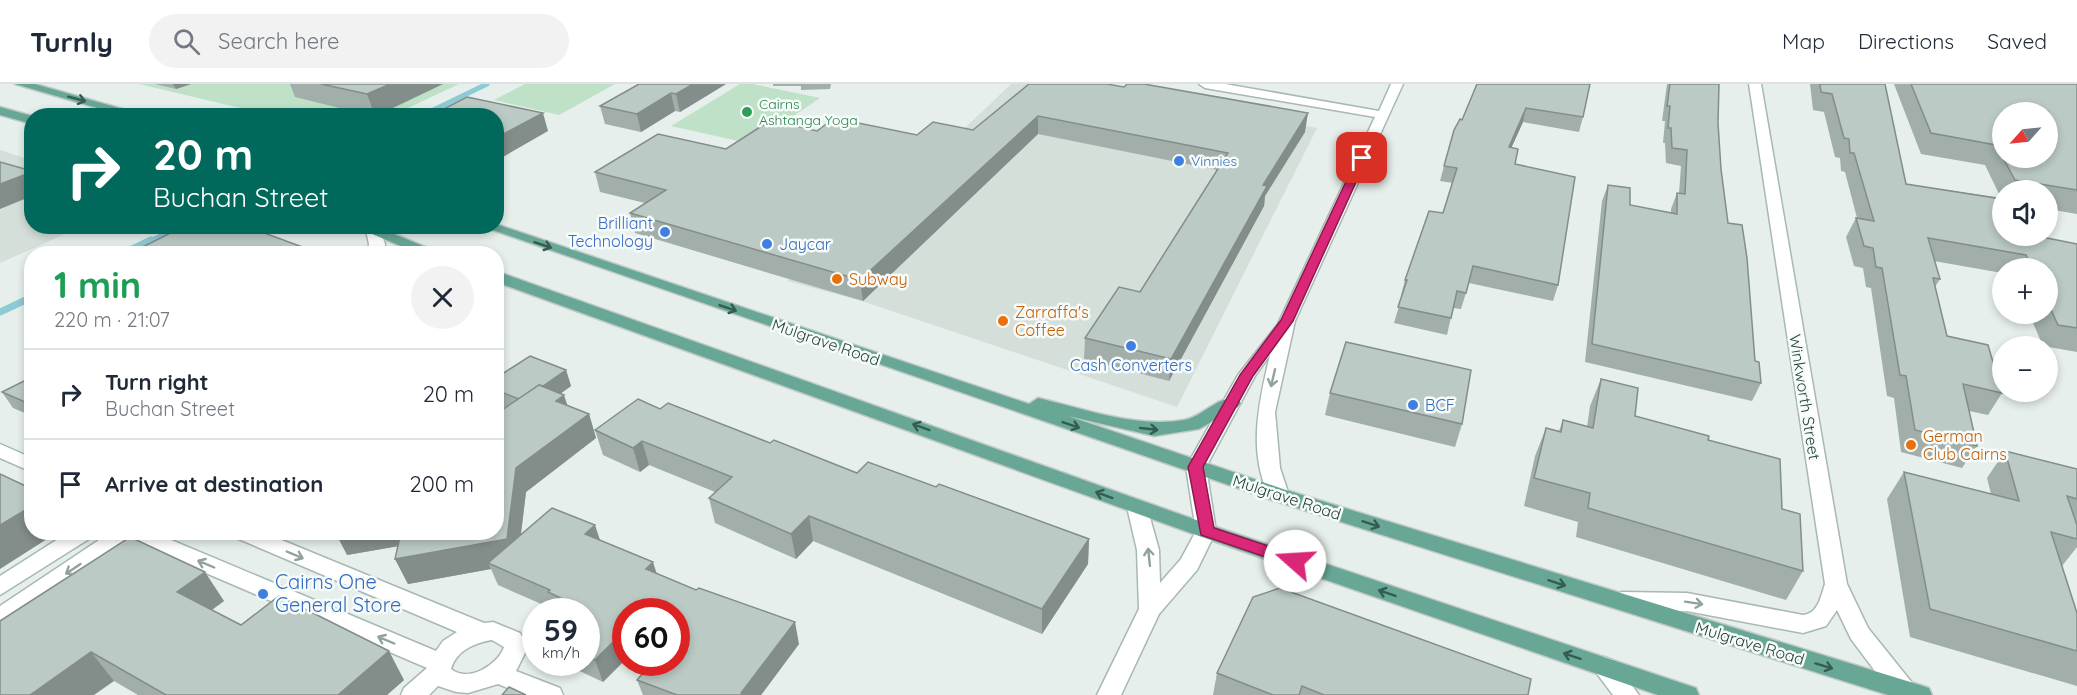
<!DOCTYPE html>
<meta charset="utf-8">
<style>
:root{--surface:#fff;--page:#f2f2f3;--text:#1f2937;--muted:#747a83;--line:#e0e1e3}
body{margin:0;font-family:Quicksand,sans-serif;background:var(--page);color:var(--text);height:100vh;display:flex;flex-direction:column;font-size:22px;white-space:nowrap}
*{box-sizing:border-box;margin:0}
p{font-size:20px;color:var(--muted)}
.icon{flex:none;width:33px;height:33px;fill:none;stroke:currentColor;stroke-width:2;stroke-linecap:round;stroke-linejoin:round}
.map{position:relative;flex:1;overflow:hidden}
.panel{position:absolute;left:24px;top:162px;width:480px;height:294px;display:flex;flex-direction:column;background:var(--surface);border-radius:24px;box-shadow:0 3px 9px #0003}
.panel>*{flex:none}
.guide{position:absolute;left:24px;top:24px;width:480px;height:126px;border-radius:24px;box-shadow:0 3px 9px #0003;background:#00695c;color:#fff;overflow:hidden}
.needle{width:39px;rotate:243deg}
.buttons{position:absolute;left:1992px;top:18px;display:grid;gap:12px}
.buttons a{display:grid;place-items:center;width:66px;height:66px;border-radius:50%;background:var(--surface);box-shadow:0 3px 9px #0003;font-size:30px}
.speed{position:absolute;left:522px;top:514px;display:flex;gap:12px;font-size:30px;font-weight:700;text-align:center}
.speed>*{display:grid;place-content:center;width:78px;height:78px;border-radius:50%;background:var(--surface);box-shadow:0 3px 9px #0003;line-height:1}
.speed small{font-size:15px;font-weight:400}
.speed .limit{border:9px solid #d22;background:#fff;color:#111}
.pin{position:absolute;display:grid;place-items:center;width:51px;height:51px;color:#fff;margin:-26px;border-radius:12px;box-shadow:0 3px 9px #0006}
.me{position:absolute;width:66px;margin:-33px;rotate:289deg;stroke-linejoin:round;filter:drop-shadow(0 0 4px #0008)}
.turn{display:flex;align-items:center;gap:21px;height:126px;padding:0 30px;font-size:27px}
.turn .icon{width:78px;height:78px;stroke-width:2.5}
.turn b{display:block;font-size:42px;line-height:51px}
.round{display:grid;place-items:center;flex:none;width:63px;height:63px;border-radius:32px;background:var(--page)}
.overview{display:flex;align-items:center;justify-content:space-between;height:102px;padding:0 30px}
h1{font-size:36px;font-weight:700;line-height:45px;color:#1e9e55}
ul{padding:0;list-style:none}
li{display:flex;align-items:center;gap:18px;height:90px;padding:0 30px;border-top:2px solid var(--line)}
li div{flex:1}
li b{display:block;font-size:22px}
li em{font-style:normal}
header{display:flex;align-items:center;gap:36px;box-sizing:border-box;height:84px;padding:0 30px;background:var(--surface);border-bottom:2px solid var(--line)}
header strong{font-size:28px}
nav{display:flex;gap:33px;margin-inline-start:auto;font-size:21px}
.search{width:420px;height:54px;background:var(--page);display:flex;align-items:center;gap:15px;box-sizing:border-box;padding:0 21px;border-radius:33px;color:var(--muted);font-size:22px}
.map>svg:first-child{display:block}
.built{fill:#d4dfda}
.green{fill:#bee1c7}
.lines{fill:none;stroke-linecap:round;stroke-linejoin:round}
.stream-far1{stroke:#8ccbd6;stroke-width:5}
.stream{stroke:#8ccbd6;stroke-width:7}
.minor-casing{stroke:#a8b8b2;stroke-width:3}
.primary-casing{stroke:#c1cac8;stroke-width:3}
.minor{fill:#fff;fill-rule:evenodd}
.primary{fill:#68a796;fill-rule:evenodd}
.wall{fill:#a1aea9;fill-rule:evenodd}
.shaded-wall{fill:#838d89}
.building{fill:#bbcac4;stroke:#838d89;stroke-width:1.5}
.oneway{stroke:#345c51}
.oneway2{stroke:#91a19c}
.route{fill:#db2777;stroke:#8e194d;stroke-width:1.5}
.leisure-dot{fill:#2e9e5b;stroke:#f7fbf9;stroke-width:2}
.shop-dot{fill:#3f7fe0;stroke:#f7fbf9;stroke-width:2}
.food-dot{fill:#e8710a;stroke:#f7fbf9;stroke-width:2}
.labels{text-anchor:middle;stroke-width:5;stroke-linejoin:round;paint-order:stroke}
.far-leisure-label{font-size:14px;fill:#27864d;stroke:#f7fbf9;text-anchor:start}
.far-shop-label{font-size:14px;fill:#366cbe;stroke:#f7fbf9;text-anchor:start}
.shop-label{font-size:16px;fill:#366cbe;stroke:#f7fbf9;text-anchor:start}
.food-label{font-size:16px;fill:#c56008;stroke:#f7fbf9;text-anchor:start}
.street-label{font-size:16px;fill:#23433a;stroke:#f7fbf9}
.near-shop-label{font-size:20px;fill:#366cbe;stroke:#f7fbf9;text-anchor:start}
</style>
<header>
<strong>Turnly</strong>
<div class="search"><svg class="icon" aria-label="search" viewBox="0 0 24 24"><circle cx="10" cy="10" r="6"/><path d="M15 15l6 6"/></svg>Search here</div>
<nav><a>Map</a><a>Directions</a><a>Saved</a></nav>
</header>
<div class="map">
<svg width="2077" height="611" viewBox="0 0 2077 611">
<rect width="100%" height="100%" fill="#e6efeb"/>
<g class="built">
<polygon points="1011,0 1069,0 1317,44 1177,323 862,217 787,197 948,60"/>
<polygon points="0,66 31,76 32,142 81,143 0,179"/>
</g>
<g class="green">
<polygon points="139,0 459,0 391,32 270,31"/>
<polygon points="525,0 615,0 559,31 494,16"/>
<polygon points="740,0 753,0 820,14 752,60 671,42"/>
</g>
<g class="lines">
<g class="stream-far1">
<polyline points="421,32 487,0"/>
<polyline points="148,158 182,142"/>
</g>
<g class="stream">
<polyline points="122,170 151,156"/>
<polyline points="0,228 32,213"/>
</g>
<defs>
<g id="minor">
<path d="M1199,0H1225L1379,27L1391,0H1403L1295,237L1275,328L1280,384L1289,411L1286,416H1272C1246,373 1259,317 1270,271L1255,292L1206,383L1216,447L1197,486L1159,530L1121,611H1097L1139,525L1137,466L1127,423L1130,418H1144L1147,423L1159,466L1160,499L1181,475L1196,447L1186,383L1238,291L1278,240L1375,33L1205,4Z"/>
<path d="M1749,0H1761L1847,500L1868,544L1913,600L1916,607L1914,611H1893L1851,555L1837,526L1826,542L1803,549L1687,527L1622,526L1614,523L1611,517L1614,511L1622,508L1687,509L1803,531C1818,530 1821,512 1825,500Z"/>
<polygon points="373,143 380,147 385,160 384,170 368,170 369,160 366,147"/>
<polygon points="0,360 32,374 32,388 0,374"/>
<polygon points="69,448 95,448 92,453 0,511 0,492"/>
<path d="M111,448H152L436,567L443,557L457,548L234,453L231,448H262L484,539L493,538L520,549L528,563L516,587L560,604L563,611H525L498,600L468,609L456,608L438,602L429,611H401L404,604L427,584L129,456L8,539L0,542V522ZM492,556L504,563C498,581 468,599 451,585C456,567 474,559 492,556Z"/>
<polygon points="1604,573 1612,576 1639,611 1613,611 1592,583 1596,576"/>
</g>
<g id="primary">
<polygon points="15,0 35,0 147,32 125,32"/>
<polygon points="0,23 32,32 32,40 0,31"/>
<path d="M496,140L1029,320L1038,314C1085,325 1136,344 1184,336C1203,333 1219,310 1238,315L1241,319L1238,323L1199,345L1154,352L1068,332L1286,406L1920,601L1929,604L1932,611H1888L1272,416L481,142H496Z"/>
<polygon points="353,142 375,142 442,170 420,170"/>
<polygon points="496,187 1213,442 1696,604 1699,611 1658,611 1199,452 496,198"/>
</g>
</defs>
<use href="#minor" class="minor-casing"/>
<use href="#primary" class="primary-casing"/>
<use href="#minor" class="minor"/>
<use href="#primary" class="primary"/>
</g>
<g class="wall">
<polygon points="155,0 191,0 176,5"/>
<polygon points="290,0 443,0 377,32 372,32 295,13"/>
<polygon points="639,0 726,0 680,28 675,27 641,48 605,40 600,22"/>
<polygon points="773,0 831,0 830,5 801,6 801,2 773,2"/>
<polygon points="1029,0 1305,48 1265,112 1264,122 1169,297 1084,275 1085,254 1140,208 1217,86 1038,50 863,217 635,149 630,129 645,119 600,108 595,88 726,65 817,47 917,51 973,46"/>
<polygon points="1477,0 1583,33 1579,48 1523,38 1511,64 1515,80 1558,201 1553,217 1469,199 1461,225 1453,224 1447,251 1394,239 1402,212 1401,212 1405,196 1443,129 1453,99 1440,97 1444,82"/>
<polygon points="1667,0 1719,0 1718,39 1721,85 1728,139 1755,277 1761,299 1752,317 1585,278 1602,117 1608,101 1630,121 1671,129 1671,125 1677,109 1679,109 1681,82 1666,79 1665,59 1663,59 1665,37 1662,37"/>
<polygon points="1810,0 1885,0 1906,100 2001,114 1985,81 1921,70 1894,0 2077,0 2077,130 2048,125 2048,106 2002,106 2002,152 2042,153 2077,160 2077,268 2043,262 2029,230 2048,230 2048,184 2002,184 2002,189 1934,177 1940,195 1935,203 1947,252 2002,309 1988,331 1969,327 1977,362 1962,384 1901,368 1894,314 1887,312 1871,204 1866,203 1863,184 1854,182 1846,153 1856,134 1857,134 1845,88 1841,87 1840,74 1835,73 1824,28 1813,26"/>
<path d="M566,286L571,302L560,310L567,321L589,330L596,354L526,408L521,451L600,456L657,490L799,560L761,611H643L637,596L644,588L622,579L603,598L569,582L568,579H586V528H556L555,526L498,501L491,485L408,500L395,475L398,462L347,471L506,324L496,320V294ZM626,528L676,579H626Z"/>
<polygon points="32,293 32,332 13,324 2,308"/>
<polygon points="1601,295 1635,332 1708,356 1782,425 1803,487 1786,516 1576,453 1578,438 1524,422 1535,372 1546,344 1559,347 1563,336 1587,343 1590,322"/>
<polygon points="1330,309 1462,340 1455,363 1325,331"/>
<polygon points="660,325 770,359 857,389 936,403 1089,455 1088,480 1042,550 813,457 796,475 715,439 709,414 715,408 649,381 640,388 603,371 595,346"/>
<polygon points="2005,367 2077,385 2077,463 2062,482 2077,529 2077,602 1910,553 1887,415 1904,388 1991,410 1987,394"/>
<polygon points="224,517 211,526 241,541 404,596 387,611 138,611 114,597 0,537"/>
<polygon points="1217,589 1528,611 1213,611"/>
</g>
<g class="shaded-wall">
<polygon points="173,0 191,0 176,5"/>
<polygon points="390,0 443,0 375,32 367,10"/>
<polygon points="693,0 726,0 680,28 676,10"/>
<polygon points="671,9 675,27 641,48 637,30"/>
<polygon points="1526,24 1523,38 1505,78 1509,63"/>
<polygon points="543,29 548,47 496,77 496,54"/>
<polygon points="1308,29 1305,48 1265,112 1264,122 1169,297 1171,275 1263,101"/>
<polygon points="1038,32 1038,50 863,217 860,196"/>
<polygon points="32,88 32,112 0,125 0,100"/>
<polygon points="566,286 571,302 528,333 523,317"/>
<polygon points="564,311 572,335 556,317"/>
<polygon points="589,330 596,354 526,408 517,480 488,479 491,485 408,500 395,475"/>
<polygon points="642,357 649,381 640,388 633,364"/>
<polygon points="32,422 32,448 58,448 0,485 0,441"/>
<polygon points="809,432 813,457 796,475 791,450"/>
<polygon points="595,441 602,462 585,450"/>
<polygon points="335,448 412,448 417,459 347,471"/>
<polygon points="1089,455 1088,480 1042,550 1042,525"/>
<polygon points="653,478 660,500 646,485"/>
<polygon points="205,488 224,517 197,537 177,508"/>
<polygon points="795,538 799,560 761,611 741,611 741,609"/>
<polygon points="614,557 622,579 603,598 595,576"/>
<polygon points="389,567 404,596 387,611 338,611"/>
<polygon points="91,568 114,597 94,611 30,611"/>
</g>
<g class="building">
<polygon points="321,0 390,0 367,10"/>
<polygon points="639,0 693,0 676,10 671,9 637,30 600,22"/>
<polygon points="1029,0 1107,0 1124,3 1127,0 1144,0 1308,29 1263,101 1267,102 1171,275 1085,254 1119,203 1140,208 1228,69 1038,32 860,196 630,129 666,106 595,88 658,50 726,65 771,36 817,47 834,34 917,51 933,38 973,46"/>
<polygon points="1477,0 1590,0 1583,33 1526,24 1509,63 1518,65 1515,80 1575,93 1558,201 1473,182 1466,209 1457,207 1451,234 1398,223 1407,196 1405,196 1429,127 1443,129 1457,84 1444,82 1454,46 1460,35 1462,36"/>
<polygon points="1670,0 1719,0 1718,39 1721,85 1728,139 1742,141 1747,174 1755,277 1759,278 1761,299 1592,260 1608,101 1630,104 1630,121 1677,130 1677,109 1685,110 1687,66 1672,64 1671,44 1668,44 1670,22 1667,22"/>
<polygon points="1820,0 1885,0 1906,100 2002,115 2002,152 2041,152 2042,153 2077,160 2077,244 2058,241 2048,219 2048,184 2032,184 2026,171 1928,154 1940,195 1933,194 1947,252 1988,261 2002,309 1963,300 1977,362 1915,346 1906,292 1900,291 1882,184 1876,183 1873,164 1864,162 1856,134 1874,137 1854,69 1850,69 1849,55 1844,54 1832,10 1821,8"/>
<polygon points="1911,0 2077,0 2077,106 2015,96 2003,74 2048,74 2048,28 2002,28 2002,73 1996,61 1931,49"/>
<polygon points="467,13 543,29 496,54 496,32 430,32"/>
<polygon points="0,78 32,87 32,88 0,100"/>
<polygon points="184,142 228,142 237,145 242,142 245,142 316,168 313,170 129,170"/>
<polygon points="1346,258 1471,286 1462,340 1330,309"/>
<polygon points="530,272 566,286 543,302 539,301 519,315 496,306 496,294"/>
<polygon points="32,293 32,321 2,308"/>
<polygon points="1601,295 1638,304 1635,332 1709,352 1708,356 1780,375 1782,425 1800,430 1803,487 1588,424 1590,409 1534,394 1546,344 1561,348 1563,336 1593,344"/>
<polygon points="539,301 564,311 556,317 589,330 516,384 507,455 395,475 401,448 496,448 496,330"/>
<polygon points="638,315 660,325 668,319 770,359 774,356 857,389 868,378 936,403 939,400 1089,455 1042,525 809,432 791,450 709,414 732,393 642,357 633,364 595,346"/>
<polygon points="2005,367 2077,385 2077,415 2067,412 2077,441 2077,455 2051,448 2077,529 2077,567 1930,525 1904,388 2019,417"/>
<polygon points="0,390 32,405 32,422 0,441"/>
<polygon points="552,424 595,441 585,450 653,478 646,485 696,506 699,504 795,538 741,609 744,611 677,611 637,596 652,579 676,579 676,528 626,528 626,562 614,557 595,576 586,572 586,528 558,528 569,518 548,508 550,506 488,479"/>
<polygon points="130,453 205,488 177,508 241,541 279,512 389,567 338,611 166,611 91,568 30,611 0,611 0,537"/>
<polygon points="1280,504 1531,595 1528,611 1324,611 1302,602 1299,611 1273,611 1217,589 1253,513"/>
<polygon points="509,603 526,611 502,611"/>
</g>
<defs><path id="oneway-shaft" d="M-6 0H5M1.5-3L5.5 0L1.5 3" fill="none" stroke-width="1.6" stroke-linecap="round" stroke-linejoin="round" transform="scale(1.5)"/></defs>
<g class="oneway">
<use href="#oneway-shaft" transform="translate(77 15) rotate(15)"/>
<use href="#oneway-shaft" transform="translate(543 161) rotate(19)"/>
<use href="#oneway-shaft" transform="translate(728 224) rotate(19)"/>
<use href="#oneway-shaft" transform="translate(1071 341) rotate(19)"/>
<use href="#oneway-shaft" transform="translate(921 343) rotate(-160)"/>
<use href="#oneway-shaft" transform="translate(1149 345) rotate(6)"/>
<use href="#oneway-shaft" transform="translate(1104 411) rotate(-160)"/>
<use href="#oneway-shaft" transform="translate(1371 440) rotate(18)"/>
<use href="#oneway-shaft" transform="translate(1557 499) rotate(18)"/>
<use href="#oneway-shaft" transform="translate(1387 509) rotate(-161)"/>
<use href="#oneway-shaft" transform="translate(1572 572) rotate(-161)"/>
<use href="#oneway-shaft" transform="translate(1824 582) rotate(17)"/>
</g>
<g class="oneway2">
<use href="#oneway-shaft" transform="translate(1273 294) rotate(103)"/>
<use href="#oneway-shaft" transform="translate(295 471) rotate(23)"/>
<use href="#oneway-shaft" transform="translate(1149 473) rotate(-96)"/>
<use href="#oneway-shaft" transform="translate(206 480) rotate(-157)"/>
<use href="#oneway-shaft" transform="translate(73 485) rotate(146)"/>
<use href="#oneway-shaft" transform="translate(1694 519) rotate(9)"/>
<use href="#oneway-shaft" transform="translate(386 556) rotate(-157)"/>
</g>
<polygon class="route" points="1362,71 1367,74 1293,237 1253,292 1203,383 1214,444 1301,473 1303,477 1295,483 1201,451 1188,383 1240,291 1281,236 1357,74"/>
<circle class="leisure-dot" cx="747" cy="28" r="6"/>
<g class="shop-dot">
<circle cx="1179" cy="77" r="6"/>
<circle cx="665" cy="148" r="6"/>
<circle cx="767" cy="160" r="6"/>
<circle cx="1131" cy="262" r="6"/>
<circle cx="1413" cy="321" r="6"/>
<circle cx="263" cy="510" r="6"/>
</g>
<g class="food-dot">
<circle cx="837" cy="195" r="6"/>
<circle cx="1003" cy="237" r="6"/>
<circle cx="1911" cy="361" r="6"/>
</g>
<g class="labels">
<g class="far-leisure-label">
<text x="759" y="25">Cairns<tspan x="759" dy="16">Ashtanga Yoga</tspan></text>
</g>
<g class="far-shop-label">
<text x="1191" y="82">Vinnies</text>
</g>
<g class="shop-label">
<text x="653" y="145" text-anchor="end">Brilliant<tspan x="653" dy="18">Technology</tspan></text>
<text x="779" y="166">Jaycar</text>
<text x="1131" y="287" text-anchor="middle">Cash Converters</text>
<text x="1425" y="327">BCF</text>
</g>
<g class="food-label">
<text x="849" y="201">Subway</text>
<text x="1015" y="234">Zarraffa's<tspan x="1015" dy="18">Coffee</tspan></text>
<text x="1923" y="358">German<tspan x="1923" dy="18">Club Cairns</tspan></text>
</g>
<g class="street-label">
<text transform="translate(826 258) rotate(19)" y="6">Mulgrave Road</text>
<text transform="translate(1805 313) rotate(81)" y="6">Winkworth Street</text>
<text transform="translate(1287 413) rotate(18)" y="6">Mulgrave Road</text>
<text transform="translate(1750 559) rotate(17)" y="6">Mulgrave Road</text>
</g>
<g class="near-shop-label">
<text x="275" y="505">Cairns One<tspan x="275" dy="23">General Store</tspan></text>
</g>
</g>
</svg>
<div class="buttons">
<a><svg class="needle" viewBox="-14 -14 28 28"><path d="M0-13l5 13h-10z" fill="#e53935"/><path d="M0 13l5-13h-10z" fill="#747a83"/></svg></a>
<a><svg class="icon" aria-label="sound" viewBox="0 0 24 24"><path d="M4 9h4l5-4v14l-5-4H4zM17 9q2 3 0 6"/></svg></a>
<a>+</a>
<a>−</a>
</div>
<div class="speed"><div>59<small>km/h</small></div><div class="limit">60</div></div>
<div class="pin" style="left:1362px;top:74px;background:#d93025"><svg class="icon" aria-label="arrive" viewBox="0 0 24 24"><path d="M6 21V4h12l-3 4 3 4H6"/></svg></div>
<svg class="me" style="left:1295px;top:477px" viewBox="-20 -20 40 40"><circle r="19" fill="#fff"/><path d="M0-13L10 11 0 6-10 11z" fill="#db2777"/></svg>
<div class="guide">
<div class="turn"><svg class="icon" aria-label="right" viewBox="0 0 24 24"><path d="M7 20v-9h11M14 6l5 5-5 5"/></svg><div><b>20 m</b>Buchan Street</div></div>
</div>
<section class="panel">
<div class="overview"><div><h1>1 min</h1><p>220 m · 21:07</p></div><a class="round"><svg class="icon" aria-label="close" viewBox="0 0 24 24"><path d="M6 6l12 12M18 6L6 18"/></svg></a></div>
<ul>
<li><svg class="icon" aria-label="right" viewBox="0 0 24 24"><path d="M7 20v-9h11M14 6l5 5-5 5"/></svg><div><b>Turn right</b><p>Buchan Street</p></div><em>20 m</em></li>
<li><svg class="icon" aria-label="arrive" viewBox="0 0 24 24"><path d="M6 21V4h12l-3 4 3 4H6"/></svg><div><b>Arrive at destination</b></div><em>200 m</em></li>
</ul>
</section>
</div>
